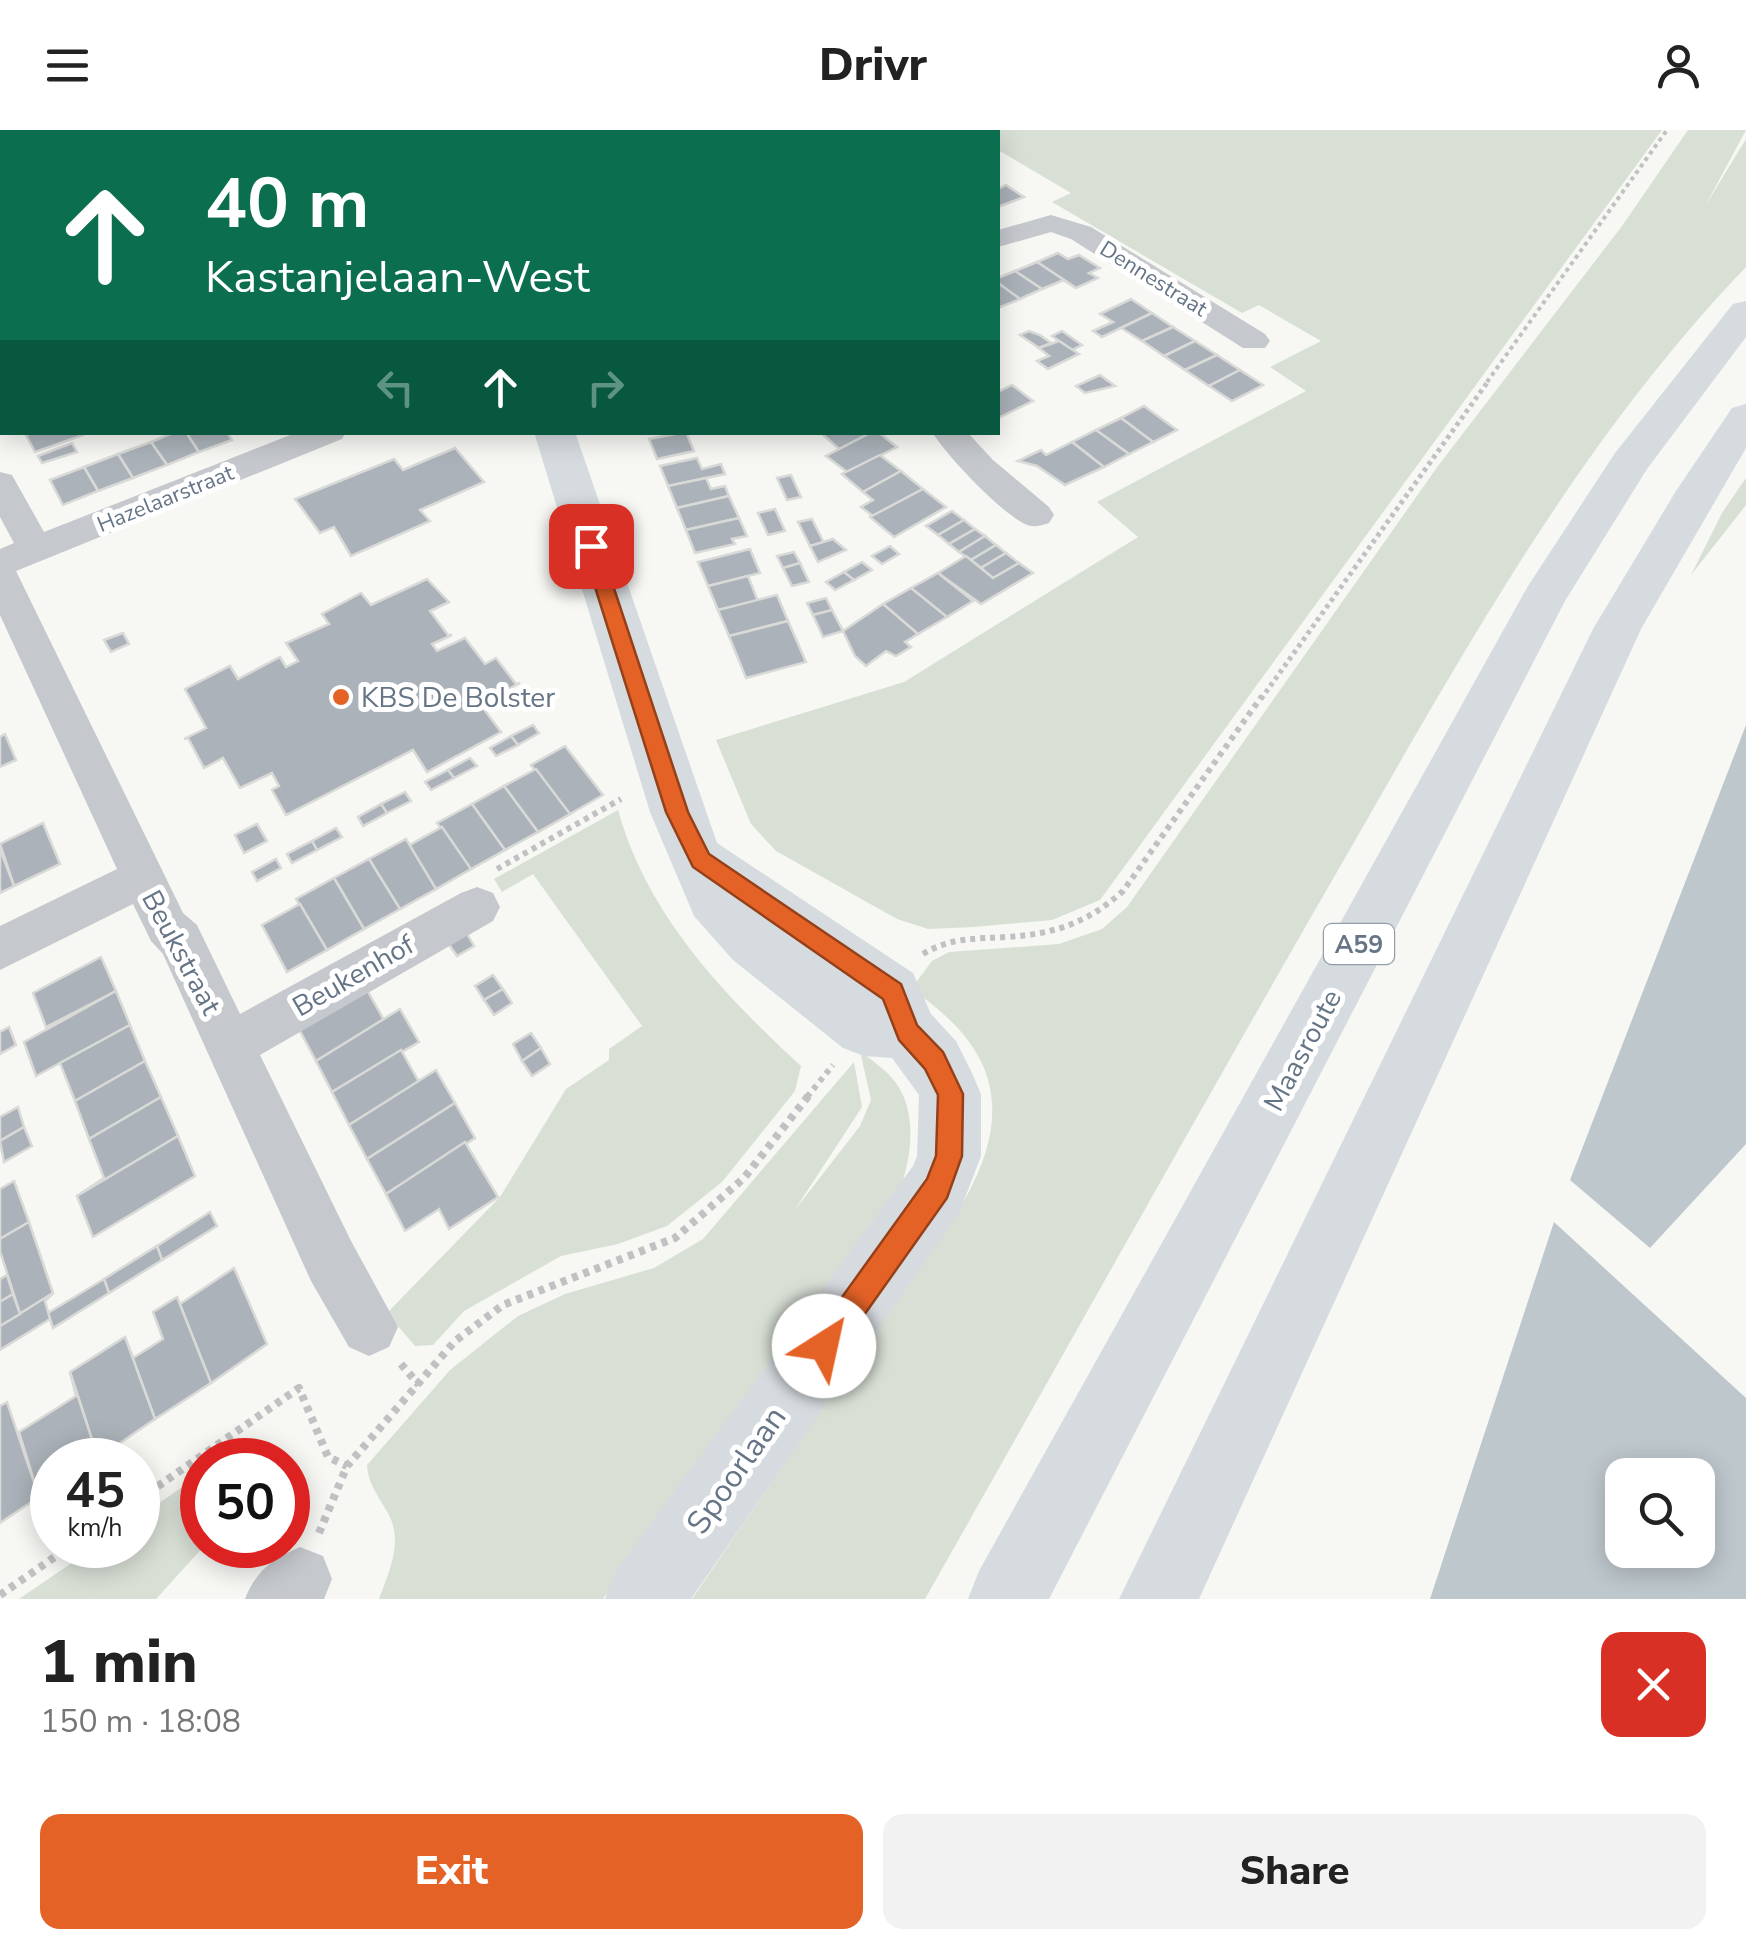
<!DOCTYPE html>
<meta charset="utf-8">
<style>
:root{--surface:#fff;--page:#f2f2f2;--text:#222;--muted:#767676;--accent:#e56227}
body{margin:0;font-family:"Nunito Sans",sans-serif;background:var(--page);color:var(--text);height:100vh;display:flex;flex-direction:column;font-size:38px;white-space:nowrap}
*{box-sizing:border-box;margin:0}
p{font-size:32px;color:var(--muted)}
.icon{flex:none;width:55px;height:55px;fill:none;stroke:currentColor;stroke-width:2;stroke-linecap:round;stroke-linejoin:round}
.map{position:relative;height:1469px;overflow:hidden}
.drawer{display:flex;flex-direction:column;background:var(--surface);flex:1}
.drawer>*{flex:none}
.guide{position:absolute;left:0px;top:0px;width:1000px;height:305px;box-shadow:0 5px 25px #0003;background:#0b6e4f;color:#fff;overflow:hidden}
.tools{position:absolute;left:1605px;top:1328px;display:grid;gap:20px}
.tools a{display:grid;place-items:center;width:110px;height:110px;border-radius:20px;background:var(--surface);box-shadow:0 5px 25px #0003;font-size:50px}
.speed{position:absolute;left:30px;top:1308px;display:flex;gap:20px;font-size:50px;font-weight:700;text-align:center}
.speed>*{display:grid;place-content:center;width:130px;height:130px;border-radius:50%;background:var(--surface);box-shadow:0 5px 25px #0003;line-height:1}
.speed small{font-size:25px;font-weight:400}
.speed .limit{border:15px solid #d22;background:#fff;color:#111}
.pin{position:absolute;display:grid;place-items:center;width:85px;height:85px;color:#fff;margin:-42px;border-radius:20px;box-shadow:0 5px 15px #0006}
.me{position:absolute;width:110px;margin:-55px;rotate:35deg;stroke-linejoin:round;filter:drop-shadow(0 0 8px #0008)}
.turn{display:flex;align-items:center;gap:35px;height:210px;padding:0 40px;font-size:45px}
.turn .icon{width:130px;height:130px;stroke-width:2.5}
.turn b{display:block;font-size:70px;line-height:85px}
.lanes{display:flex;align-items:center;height:95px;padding:0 40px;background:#0003;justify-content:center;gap:50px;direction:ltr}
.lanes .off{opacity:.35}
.round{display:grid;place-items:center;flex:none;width:105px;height:105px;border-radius:20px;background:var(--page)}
.head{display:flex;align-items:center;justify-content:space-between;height:170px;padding:0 40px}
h1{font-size:60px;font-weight:800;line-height:75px}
.primary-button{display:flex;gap:20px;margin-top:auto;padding:20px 40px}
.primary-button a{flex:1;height:115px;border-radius:20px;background:var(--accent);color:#fff;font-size:40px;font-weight:800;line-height:115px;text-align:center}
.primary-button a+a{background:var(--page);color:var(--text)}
header{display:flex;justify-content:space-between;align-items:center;height:130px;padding:0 40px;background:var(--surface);font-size:45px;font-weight:800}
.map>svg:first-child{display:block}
.green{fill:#d8dfd5}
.water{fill:#bec7cc;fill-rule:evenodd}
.building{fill:#abb2b9;stroke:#d9d9d7;stroke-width:2.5}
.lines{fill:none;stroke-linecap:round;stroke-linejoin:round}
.path-far3{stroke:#bfc1c3;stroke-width:4;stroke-dasharray:4 4;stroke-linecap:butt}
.path-far2{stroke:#bfc1c3;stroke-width:5;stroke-dasharray:4 4;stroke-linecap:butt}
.path-far1{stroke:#bfc1c3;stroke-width:6;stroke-dasharray:5 5;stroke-linecap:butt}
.path{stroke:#bfc1c3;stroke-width:8;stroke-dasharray:6 6;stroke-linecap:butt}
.service{fill:#c5c8cc;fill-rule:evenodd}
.minor{fill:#c5c8cc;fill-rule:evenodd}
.secondary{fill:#d6dbdf;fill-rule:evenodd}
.motorway{fill:#d6dbdf;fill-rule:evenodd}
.route{fill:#e56227;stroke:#954019;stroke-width:2.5}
.poi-dot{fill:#e56227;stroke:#fff;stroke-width:4}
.labels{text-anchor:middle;stroke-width:10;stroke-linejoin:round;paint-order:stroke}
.far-street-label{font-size:22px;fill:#667586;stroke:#fff}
.shield{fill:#fff;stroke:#949eaa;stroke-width:2.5}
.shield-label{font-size:25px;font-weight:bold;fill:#667586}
.poi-label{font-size:28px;fill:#667586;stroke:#fff;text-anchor:start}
.street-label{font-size:28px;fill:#667586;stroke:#fff}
.near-street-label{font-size:32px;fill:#667586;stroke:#fff}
</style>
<header><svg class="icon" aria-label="menu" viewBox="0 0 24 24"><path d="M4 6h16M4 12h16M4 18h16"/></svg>Drivr<svg class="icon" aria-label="person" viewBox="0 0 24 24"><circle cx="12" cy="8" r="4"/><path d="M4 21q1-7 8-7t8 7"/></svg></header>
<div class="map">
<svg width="1746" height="1469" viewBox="0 0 1746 1469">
<rect width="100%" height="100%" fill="#f7f8f4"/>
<g class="green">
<polygon points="964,0 1662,0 1100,770 1052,790 974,797 928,799 897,789 776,721 751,694 716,610 904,552 1138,407 1097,372 1306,261 1270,237 1321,211 1259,175 1242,183 1052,72 1071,63 998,20 998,2"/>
<path d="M1688,0H1746L1704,78L1746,9V137C1579,311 1464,521 1345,728C1203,974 1065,1222 925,1469H692L964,1071C1015,980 997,917 911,859L932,831L949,822L1059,814L1102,799L1127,777L1438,336L1622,96Z"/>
<polygon points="1746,348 1746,375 1691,445 1722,383"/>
<path d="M618,680C647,785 723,864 801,936L795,961L722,1052L667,1096L618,1114L561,1126L464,1181L433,1215L415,1216L387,1183L500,1067L566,959L609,930V919L642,896L533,744L502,762L494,749Z"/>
<path d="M860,921C870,929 882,937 891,947C919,977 912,1027 899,1062L603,1469H379C389,1442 403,1413 389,1385C380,1368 368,1355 367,1335L450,1240L518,1186L565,1164L654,1138L703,1109L854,932L862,977L794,1081L860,996L871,970Z"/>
<polygon points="202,1343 205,1415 156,1469 19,1469 98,1415 138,1415 138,1388"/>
</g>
<g class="water">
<polygon points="1746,595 1746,1014 1650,1118 1570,1050"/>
<path d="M1554,1092L1746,1268V1469H1430ZM1622,1345H1698V1420H1622Z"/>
</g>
<g class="building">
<polygon points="1006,55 1024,67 998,77 998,59"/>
<polygon points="1058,123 1068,129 1079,125 1100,138 1089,143 1098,148 1076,158 1037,132"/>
<polygon points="1037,132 1076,158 1064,150 1042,159 1015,141"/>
<polygon points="1015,141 1042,159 1020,169 998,153 998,148"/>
<polygon points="998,153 1020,169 998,178"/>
<polygon points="1131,169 1152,183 1102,207 1093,201 1113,192 1100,184"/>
<polygon points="1152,183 1173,197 1142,211 1121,198"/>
<polygon points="1173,197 1195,211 1164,226 1142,211"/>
<polygon points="1029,201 1040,205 1051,213 1039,218 1020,205"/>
<polygon points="1062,201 1082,215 1072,220 1052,206"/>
<polygon points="1059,211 1079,224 1048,239 1037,231 1049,226 1039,218"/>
<polygon points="1195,211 1217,225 1185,240 1164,226"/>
<polygon points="1217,225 1240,240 1209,256 1185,240"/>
<polygon points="1240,240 1263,255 1232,271 1209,256"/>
<polygon points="1100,245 1115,256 1085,263 1076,256"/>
<polygon points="1012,255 1033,271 998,288 998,262"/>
<polygon points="1144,276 1177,300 1153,312 1121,288"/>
<polygon points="1121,288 1153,312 1129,324 1096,300"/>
<polygon points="1096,300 1129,324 1104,337 1072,312"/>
<polygon points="34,302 82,302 83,305 35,322 26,305"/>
<polygon points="175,302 186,302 199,322 167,335 151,312"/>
<polygon points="186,302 227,302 232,310 199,322"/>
<polygon points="686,302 694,321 657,329 649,309"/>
<polygon points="820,302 872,302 839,319"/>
<polygon points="872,302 878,302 897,317 847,342 826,326"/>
<polygon points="151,312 167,335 133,348 118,324"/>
<polygon points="1072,312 1104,337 1065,355 1037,336 1018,331 1041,320 1046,325"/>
<polygon points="72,313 77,322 42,333 38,326"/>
<polygon points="455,318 484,352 420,380 430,391 351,426 334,397 320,403 295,369 394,329 403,340"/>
<polygon points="118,324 133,348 98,361 84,337"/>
<polygon points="880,325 901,341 863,362 842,344"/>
<polygon points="697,328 702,339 721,334 725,344 668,356 660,336"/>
<polygon points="84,337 98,361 63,375 50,350"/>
<polygon points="901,341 923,359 873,386 861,377 873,370 863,362"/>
<polygon points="791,345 801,367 787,370 777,348"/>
<polygon points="706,348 711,359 725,356 729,366 677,378 668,356"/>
<polygon points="923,359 946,377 894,407 870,387"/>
<polygon points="729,366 739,388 686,400 677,378"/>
<polygon points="775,379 785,401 768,405 758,383"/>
<polygon points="952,381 964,390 938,405 926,396"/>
<polygon points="739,388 747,406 732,409 735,414 695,423 686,400"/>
<polygon points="812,389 824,413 810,416 798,392"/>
<polygon points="964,390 975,399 949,414 938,405"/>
<polygon points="975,399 985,406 959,422 949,414"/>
<polygon points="985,406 996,415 971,430 959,422"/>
<polygon points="833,409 846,420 818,432 810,416"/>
<polygon points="996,415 1006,423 981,438 971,430"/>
<polygon points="890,416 899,424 882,434 872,426"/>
<polygon points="750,419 760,443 708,456 698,432"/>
<polygon points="794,422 800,433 783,438 777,426"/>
<polygon points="1006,423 1019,433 993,448 981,438"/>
<polygon points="966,426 993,448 1019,433 1033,443 981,474 938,443"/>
<polygon points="862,432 872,440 854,450 844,442"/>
<polygon points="800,433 809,452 792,456 783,438"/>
<polygon points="844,442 854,450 835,460 826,452"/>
<polygon points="938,443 973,471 947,487 911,458"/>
<polygon points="748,446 758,471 718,480 708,456"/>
<polygon points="427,449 449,472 430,481 448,505 452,505 432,514 437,521 465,508 485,534 496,528 516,554 520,553 480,574 501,602 427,642 413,620 286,685 272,660 279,656 272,643 240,658 223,628 204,638 188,608 184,609 206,598 185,559 230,536 238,549 280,527 286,537 298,531 286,513 329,494 322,484 361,463 371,475"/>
<polygon points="911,458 947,487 918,504 883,474"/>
<polygon points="777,465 788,491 729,506 718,480"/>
<polygon points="826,468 832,480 813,485 807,473"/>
<polygon points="883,474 918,504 905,512 911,517 896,526 886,521 866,536 855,526 843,501"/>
<polygon points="832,480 843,501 823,507 813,485"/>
<polygon points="788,491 806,532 746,548 729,506"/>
<polygon points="123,503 129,514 111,522 104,510"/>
<polygon points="533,595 539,603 518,615 511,606"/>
<polygon points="5,604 16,630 0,637 0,607"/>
<polygon points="511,606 518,615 496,626 490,618"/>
<polygon points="565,616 603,665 570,684 531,635"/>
<polygon points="470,628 477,636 454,648 448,640"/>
<polygon points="536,639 570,684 538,702 504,656"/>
<polygon points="448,640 454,648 431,660 425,652"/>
<polygon points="504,656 538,702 505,720 472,674"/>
<polygon points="405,662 411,671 387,683 381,674"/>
<polygon points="381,674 387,683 363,696 358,687"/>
<polygon points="472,674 505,720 471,739 437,693"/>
<polygon points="43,693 60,734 14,756 0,714"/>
<polygon points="257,694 267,711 244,723 235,705"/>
<polygon points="442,697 471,739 436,759 408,716"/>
<polygon points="336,698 342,707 317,720 312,711"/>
<polygon points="406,709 436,759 400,779 369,729"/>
<polygon points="312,711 317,720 292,733 287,724"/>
<polygon points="0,719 14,756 0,763"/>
<polygon points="276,729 281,738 257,751 252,742"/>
<polygon points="369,729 400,779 364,799 334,748"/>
<polygon points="334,748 364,799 327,820 296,769"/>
<polygon points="300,774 327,820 287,842 262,795"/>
<polygon points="466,802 474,816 457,826 448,813"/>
<polygon points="101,827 116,861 46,897 33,863"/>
<polygon points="493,845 503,859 484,870 475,856"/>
<polygon points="503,859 512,873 494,885 484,870"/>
<polygon points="367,860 384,890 316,931 299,899"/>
<polygon points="116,861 130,895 36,946 24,912"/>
<polygon points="400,879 419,912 332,962 316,931"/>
<polygon points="130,895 145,931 75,971 60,933"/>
<polygon points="9,897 16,915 0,924 0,902"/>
<polygon points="531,903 541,918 522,931 513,914"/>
<polygon points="541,918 550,934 532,946 522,931"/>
<polygon points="401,920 419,952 349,995 332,962"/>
<polygon points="145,931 161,967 89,1009 75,971"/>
<polygon points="436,940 455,973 367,1029 349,995"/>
<polygon points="161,967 178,1006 77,1066 104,1048 89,1009"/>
<polygon points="455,973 475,1008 386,1064 367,1029"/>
<polygon points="18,977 24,997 0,1011 0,987"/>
<polygon points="24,997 32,1016 4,1032 0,1011"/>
<polygon points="178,1006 195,1046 93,1107 77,1066"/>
<polygon points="465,1012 498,1067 449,1099 439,1079 405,1101 386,1064"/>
<polygon points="14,1051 29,1092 0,1109 0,1059"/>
<polygon points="210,1082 217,1096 162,1130 157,1116"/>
<polygon points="29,1092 53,1163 20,1184 0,1121 0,1109"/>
<polygon points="157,1116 162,1130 109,1163 104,1149"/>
<polygon points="234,1138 267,1214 211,1253 177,1167 180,1174"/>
<polygon points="7,1145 13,1164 0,1172 0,1149"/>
<polygon points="104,1149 109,1163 53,1198 48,1183"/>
<polygon points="53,1163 45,1171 50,1189 0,1220 0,1196"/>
<polygon points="13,1164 20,1184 0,1196 0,1172"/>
<polygon points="177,1167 211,1253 155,1289 125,1207 133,1228 163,1209 153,1182"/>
<polygon points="125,1207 155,1289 98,1328 70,1242"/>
<polygon points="70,1242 98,1328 52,1330 52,1358 39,1367 19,1302 76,1266"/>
<polygon points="7,1272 39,1367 0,1393 0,1276"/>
</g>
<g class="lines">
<polyline class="path-far3" points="1487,252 1667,0"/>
<polyline class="path-far2" points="1261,569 1489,250"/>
<g class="path-far1">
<polyline points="497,739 621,669"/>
<path d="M923,824C951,807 976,809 1007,807C1054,804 1088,793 1123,761L1262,566"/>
<polyline points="807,967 833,935"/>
</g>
<g class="path">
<polyline points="401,1234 419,1255"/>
<polyline points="138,1370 299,1258 328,1327 347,1336"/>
<polyline points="319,1403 347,1336 455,1211 503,1175 675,1108 744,1048 809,965"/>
<polyline points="0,1465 72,1415"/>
</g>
<polygon class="service" points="0,170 2,171 2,179 0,180"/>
<g class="minor">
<polygon points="822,0 850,0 852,2 824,2"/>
<rect x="0" y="74" width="2" height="16"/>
<polygon points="1051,85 1091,97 1265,204 1270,211 1265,218 1243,218 1071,109 1051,102 998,117 998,100"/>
<polygon points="298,302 346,302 342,309 16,441 183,783 197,795 240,884 461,763 477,757 493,763 500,777 493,791 260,925 351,1111 398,1197 389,1217 369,1226 349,1217 311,1151 163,824 151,811 133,774 0,840 0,796 117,739 0,485 0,419 14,413 0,387 0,342 12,345 44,402"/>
<path d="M932,302H967L993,330L1049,377L1054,385L1049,393C1040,396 1033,398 1025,394C1000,382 947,326 932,302Z"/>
<path d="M300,1417L323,1426L332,1449L324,1469H245C256,1441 272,1429 300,1417Z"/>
</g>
<g class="secondary">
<polygon points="436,0 468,0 469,2 438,2"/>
<polygon points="534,302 575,302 717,713 913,843 931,884 956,911 972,943 981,964 981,1026 960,1081 691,1469 605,1469 616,1441 913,1036 917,1026 919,965 892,928 864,926 843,918 733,830 694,786 650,682"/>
</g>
<g class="motorway">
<polygon points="1746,171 1746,207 1647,339 1565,471 1049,1469 968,1469 979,1441 1528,456 1615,323 1733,174"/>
<polygon points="1746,274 1746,318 1641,499 1199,1469 1119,1469 1593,499 1676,361 1732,278"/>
</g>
</g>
<polygon class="route" points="591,410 600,416 688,682 709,724 901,854 917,895 943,922 963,964 962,1026 947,1068 835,1226 824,1231 814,1226 810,1216 814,1206 927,1049 936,1026 938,965 925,939 899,910 883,869 693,737 666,682 582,416"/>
<circle class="poi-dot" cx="341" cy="567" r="10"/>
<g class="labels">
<g class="far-street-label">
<text transform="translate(1154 148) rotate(32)" y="8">Dennestraat</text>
<text transform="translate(165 368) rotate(-22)" y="8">Hazelaarstraat</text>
</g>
<rect class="shield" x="1324" y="794" width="70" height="40" rx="8"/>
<g class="shield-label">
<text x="1359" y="823">A59</text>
</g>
<g class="poi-label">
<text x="361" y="577">KBS De Bolster</text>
</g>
<g class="street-label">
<text transform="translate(182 822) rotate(62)" y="10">Beukstraat</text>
<text transform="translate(353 845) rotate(-30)" y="10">Beukenhof</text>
<text transform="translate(1302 920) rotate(-62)" y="10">Maasroute</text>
</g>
<g class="near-street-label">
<text transform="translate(736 1340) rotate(-55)" y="11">Spoorlaan</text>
</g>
</g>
</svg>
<div class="tools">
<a><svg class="icon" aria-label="search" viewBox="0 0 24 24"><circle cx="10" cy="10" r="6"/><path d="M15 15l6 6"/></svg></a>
</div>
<div class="speed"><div>45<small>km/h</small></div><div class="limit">50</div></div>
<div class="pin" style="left:591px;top:416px;background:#d93025"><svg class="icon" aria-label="arrive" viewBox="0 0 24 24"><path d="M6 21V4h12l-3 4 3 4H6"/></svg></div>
<svg class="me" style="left:824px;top:1216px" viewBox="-20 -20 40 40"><circle r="19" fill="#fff"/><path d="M0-13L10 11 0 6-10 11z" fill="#e56227"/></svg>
<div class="guide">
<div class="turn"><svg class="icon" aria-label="ahead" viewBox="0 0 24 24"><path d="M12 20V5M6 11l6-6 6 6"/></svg><div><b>40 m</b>Kastanjelaan-West</div></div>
<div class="lanes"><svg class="icon off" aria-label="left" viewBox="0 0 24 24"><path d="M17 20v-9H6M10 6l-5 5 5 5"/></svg><svg class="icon" aria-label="ahead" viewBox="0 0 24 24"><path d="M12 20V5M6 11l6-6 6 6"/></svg><svg class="icon off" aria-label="right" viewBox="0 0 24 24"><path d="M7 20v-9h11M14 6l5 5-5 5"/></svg></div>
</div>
</div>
<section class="drawer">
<div class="head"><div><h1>1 min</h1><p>150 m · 18:08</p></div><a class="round" style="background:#d93025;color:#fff"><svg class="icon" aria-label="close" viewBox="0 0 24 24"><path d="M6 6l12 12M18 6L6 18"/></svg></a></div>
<div class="primary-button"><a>Exit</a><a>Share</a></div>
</section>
